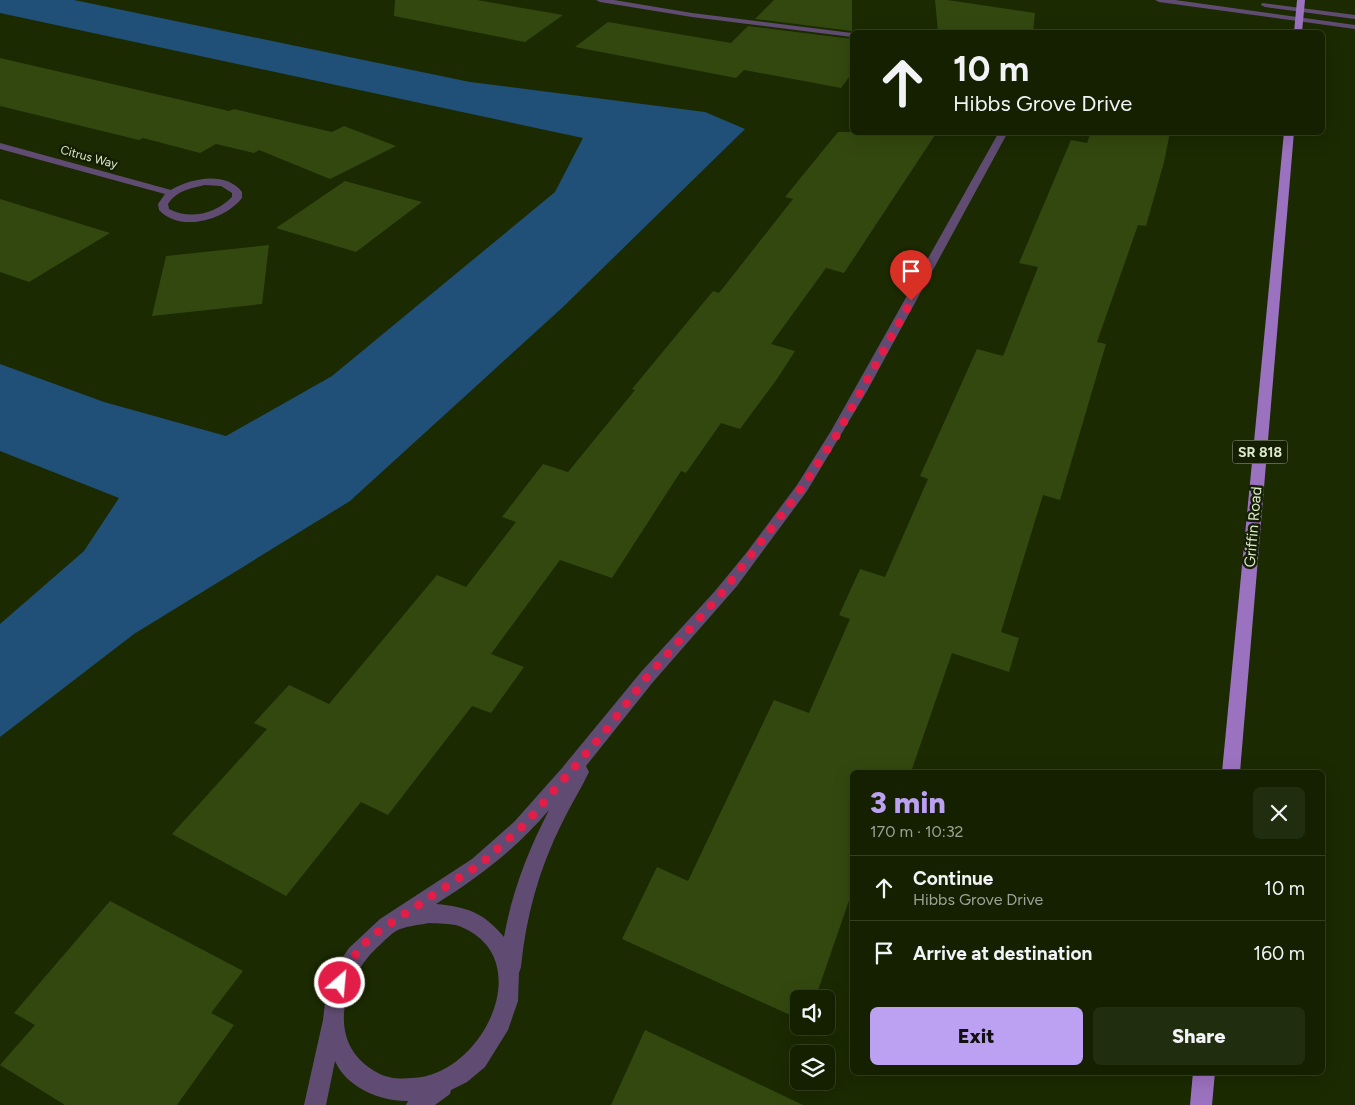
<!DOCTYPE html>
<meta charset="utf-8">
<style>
:root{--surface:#142000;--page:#212d0f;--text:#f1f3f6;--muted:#9da399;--line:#333e22;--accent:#bca0f2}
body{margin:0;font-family:Figtree,sans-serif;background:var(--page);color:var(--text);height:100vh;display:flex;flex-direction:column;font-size:19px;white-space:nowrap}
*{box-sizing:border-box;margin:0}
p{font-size:16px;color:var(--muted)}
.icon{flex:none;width:28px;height:28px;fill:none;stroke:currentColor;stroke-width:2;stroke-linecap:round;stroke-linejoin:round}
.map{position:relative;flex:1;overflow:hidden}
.drawer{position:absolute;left:850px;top:770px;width:475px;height:305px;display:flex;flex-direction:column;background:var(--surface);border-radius:8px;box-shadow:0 5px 20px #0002,0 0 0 1px var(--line)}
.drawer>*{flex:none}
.top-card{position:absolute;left:850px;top:30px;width:475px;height:105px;border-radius:8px;box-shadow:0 5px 20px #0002,0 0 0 1px var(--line);background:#142000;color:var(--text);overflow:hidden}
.tools{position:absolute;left:790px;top:990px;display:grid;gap:10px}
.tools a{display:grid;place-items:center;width:45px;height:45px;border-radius:8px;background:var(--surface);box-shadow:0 5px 20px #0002,0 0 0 1px var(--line);font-size:25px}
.pin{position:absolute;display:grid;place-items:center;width:42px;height:42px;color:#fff;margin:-51px -21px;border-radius:50% 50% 50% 0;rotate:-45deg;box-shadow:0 0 5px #0007}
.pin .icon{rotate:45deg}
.me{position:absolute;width:55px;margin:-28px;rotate:27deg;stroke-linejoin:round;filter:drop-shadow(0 0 4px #0008)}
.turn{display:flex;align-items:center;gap:18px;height:105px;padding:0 20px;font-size:22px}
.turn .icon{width:65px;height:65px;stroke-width:2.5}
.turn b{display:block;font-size:35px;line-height:42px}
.round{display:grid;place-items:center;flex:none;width:52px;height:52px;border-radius:8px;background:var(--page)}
.head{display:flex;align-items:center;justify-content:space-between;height:85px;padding:0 20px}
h1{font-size:30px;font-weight:800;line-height:38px;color:var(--accent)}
.cta{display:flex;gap:10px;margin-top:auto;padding:10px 20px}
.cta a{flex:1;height:58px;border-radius:8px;background:var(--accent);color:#111;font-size:20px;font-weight:800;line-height:58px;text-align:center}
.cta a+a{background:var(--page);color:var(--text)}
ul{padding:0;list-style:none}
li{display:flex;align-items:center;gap:15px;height:65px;padding:0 20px;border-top:1px solid var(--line)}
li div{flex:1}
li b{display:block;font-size:19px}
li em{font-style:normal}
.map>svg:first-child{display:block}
.water{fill:#204f78}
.building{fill:#33480f}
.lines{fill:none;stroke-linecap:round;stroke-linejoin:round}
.street{fill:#604c72;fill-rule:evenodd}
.primary{fill:#9b72bf;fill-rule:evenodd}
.route{stroke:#e11d48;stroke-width:9;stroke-dasharray:0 16.2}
.labels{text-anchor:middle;stroke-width:5;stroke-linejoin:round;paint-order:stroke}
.far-street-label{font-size:12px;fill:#dceacc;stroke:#141f03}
.shield{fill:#141f03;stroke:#a0ad90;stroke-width:1}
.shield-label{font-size:14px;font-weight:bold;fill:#dceacc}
.street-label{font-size:15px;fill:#dceacc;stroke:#141f03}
</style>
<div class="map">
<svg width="1355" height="1105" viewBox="0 0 1355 1105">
<rect width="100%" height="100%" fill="#1b2a00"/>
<polygon class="water" points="0,0 74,0 470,82 705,112 745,129 563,307 350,501 134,634 0,737 0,624 84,551 119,498 0,451 0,364 104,402 226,436 332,376 555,192 583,138 0,13"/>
<g class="building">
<polygon points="395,0 477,0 563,15 525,42 394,16"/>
<polygon points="774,0 852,0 852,31 755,19"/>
<polygon points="935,0 947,0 1035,13 1033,32 938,32"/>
<polygon points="608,22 731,43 748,26 852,39 852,73 841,88 744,70 736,78 575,47"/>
<polygon points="0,58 229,111 234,109 332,132 344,126 396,146 330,179 259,150 254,153 216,144 200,153 143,138 139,140 0,106"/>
<polygon points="838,132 937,132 844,273 826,268 771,344 795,351 777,379 740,429 721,423 686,473 681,471 612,578 560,560 491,654 524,667 491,713 472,706 388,815 361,802 286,896 172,834 267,729 254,723 289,685 329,704 437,575 466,587 516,522 502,517 543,464 568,472 635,390 632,389 713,291 719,293 793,199 785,197"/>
<polygon points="1091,132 1170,132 1164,162 1146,226 1138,225 1097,342 1106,344 1060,500 1043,495 1001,632 1019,638 1009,672 952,653 911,772 852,772 852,892 815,999 799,999 799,1019 622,939 657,867 688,881 774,700 809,713 850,619 839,615 860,569 885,577 928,479 920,476 977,349 1003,356 1038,267 1019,263 1071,140 1087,143"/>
<polygon points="345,181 422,202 356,252 276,228"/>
<polygon points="0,199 110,233 29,282 0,272"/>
<polygon points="269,245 262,304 152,316 166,256"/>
<polygon points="110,901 243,971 211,1013 234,1025 177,1105 65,1105 0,1065 35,1025 14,1013"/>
<polygon points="645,1030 803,1105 611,1105"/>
</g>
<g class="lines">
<g class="street">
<polygon points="596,0 614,0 692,13 852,33 852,37 692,17 600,2"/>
<polygon points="1155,0 1175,0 1355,25 1355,29 1159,2"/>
<polygon points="1262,3 1355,15 1355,19 1265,7 1261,5"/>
<path d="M999,132H1008L867,391L807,491L737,586L653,682L586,766L589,772C581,789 570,806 562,823C539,869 526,916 521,967L519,973L518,1001L508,1030L485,1067L467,1082L451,1090L450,1094L435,1105H406L408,1101C381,1102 346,1087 335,1061L326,1105H304L323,1020L326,994L338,964L349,948L380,919L472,859L514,822L562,768L641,672L715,591L747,552L797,485L831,431ZM549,810C528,851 512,892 504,937C483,912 467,907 436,904C479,877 516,849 549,810ZM429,923C438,924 450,923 459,926C540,957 483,1076 412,1078C401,1079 389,1079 378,1073C323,1044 342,977 382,943C386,939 391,934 396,931C405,926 419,925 429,923Z"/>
<path d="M0,143L171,190C191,178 226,171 242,192V198C225,220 180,233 159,210L158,204L165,194L0,149ZM205,185L221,186L232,193V197C215,214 190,220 169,209L168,204C176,191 191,188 205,185Z"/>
</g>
<g class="primary">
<polygon points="1297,0 1305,0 1302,32 1294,32"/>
<polygon points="1284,132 1294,132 1240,772 1222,772"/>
<polygon points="1193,1072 1215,1072 1212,1105 1190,1105"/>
</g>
</g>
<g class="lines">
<polyline class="route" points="340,983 357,952 373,935 483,862 524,825 603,734 647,677 721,594 799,492 836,436 911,301"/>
</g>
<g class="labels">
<g class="far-street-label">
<text transform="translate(89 157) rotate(15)" y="4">Citrus Way</text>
</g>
<rect class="shield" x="1232.5" y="440.5" width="55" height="23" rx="4"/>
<g class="shield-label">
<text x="1260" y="457">SR 818</text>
</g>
<g class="street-label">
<text transform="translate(1253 527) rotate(-85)" y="5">Griffin Road</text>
</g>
</g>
</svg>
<div class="tools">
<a><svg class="icon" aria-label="sound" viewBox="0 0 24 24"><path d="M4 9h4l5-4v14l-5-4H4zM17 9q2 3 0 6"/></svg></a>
<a><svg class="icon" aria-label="layers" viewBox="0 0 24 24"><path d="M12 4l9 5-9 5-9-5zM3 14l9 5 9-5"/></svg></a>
</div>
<div class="pin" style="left:911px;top:301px;background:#d93025"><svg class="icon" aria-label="arrive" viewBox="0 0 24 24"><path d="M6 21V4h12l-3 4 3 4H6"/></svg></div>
<svg class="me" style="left:340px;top:983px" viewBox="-20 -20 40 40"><circle r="17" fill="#e11d48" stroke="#fff" stroke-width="3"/><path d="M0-11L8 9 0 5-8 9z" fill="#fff"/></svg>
<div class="top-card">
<div class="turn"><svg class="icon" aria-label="ahead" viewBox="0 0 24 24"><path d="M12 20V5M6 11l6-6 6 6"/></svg><div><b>10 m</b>Hibbs Grove Drive</div></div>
</div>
<section class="drawer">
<div class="head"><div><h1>3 min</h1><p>170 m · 10:32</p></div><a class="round"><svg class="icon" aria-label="close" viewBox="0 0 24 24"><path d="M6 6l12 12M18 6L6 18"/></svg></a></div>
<ul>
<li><svg class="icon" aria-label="ahead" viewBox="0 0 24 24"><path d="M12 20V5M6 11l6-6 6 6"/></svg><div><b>Continue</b><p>Hibbs Grove Drive</p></div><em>10 m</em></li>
<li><svg class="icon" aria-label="arrive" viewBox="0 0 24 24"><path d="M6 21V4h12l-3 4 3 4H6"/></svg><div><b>Arrive at destination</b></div><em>160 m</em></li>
</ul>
<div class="cta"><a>Exit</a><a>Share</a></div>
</section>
</div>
